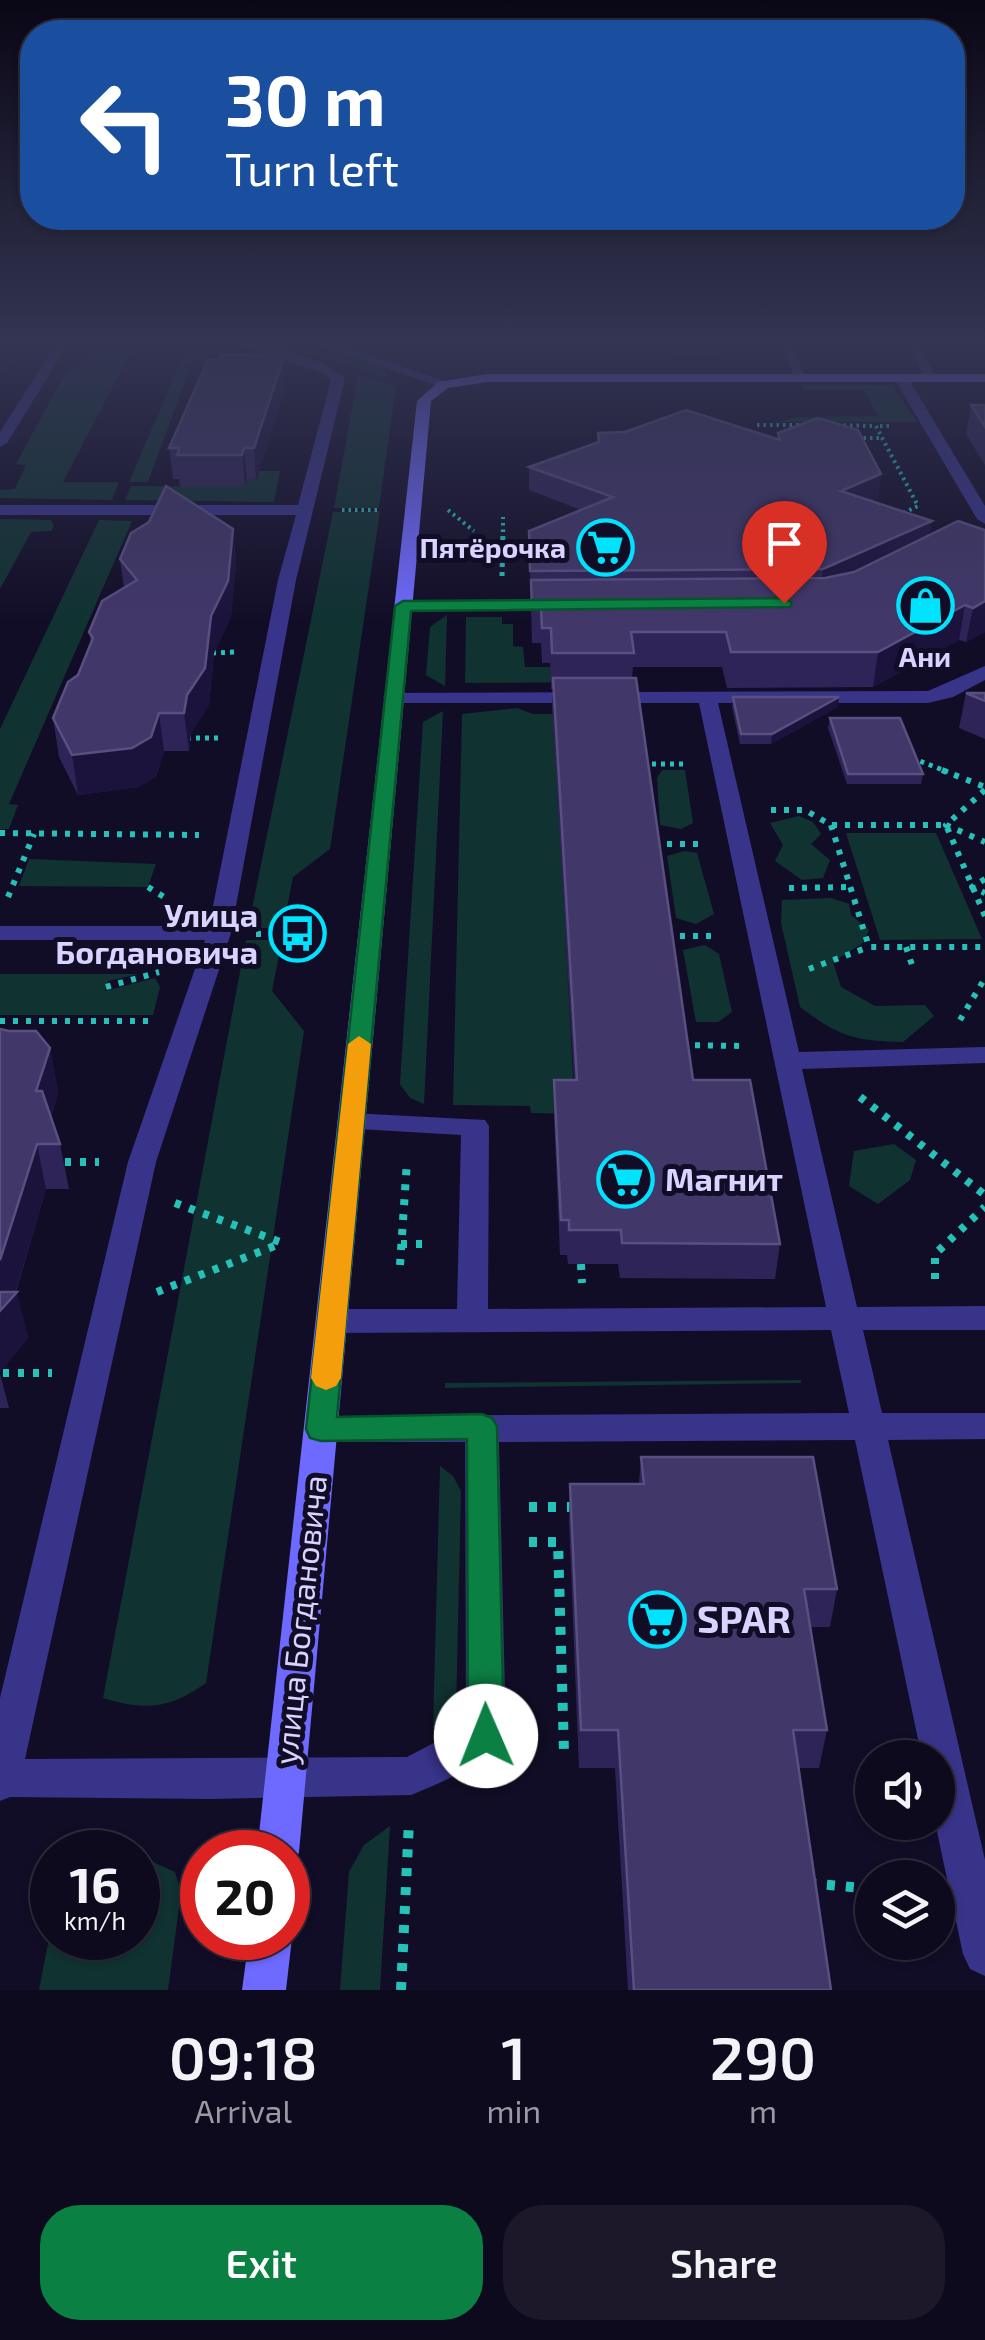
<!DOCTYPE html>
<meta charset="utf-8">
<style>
:root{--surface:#0e0a1d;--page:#1c182a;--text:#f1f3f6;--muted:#9b9aa4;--line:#2e2b3b;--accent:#0b8043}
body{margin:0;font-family:"Exo 2",sans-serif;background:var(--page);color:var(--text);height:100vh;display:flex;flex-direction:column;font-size:38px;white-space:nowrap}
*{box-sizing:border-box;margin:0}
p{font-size:32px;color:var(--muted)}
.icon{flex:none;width:55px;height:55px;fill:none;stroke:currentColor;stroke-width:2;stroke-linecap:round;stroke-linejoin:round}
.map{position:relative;height:1990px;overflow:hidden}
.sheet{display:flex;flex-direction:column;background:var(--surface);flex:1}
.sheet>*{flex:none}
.guide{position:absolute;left:20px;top:20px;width:945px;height:210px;border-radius:40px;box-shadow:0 2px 8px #0004,0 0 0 2px var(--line);background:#1a4fa0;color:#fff;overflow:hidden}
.fabs{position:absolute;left:855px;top:1740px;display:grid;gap:20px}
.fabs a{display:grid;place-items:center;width:100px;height:100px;border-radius:50%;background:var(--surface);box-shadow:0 2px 8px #0004,0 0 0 2px var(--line);font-size:50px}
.speed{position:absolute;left:30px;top:1830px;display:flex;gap:20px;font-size:50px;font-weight:700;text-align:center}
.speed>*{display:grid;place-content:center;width:130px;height:130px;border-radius:50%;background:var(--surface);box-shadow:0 2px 8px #0004,0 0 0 2px var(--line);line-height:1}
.speed small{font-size:25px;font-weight:400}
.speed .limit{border:15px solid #d22;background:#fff;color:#111}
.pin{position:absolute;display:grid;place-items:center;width:85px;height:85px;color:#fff;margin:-102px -42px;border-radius:50% 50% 50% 0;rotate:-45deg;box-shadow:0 0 10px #0007}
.pin .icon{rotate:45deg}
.me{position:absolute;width:110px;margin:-55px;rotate:359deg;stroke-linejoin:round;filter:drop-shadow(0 0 8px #0008)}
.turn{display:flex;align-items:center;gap:35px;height:210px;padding:0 40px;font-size:45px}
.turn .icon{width:130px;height:130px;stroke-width:2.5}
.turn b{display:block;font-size:70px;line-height:85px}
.eta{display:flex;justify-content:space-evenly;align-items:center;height:170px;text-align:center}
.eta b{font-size:60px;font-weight:600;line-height:70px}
.action{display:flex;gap:20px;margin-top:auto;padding:20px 40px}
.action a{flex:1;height:115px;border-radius:40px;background:var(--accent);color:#fff;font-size:40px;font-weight:600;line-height:115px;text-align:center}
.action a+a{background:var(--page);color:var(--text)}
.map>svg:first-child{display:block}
.green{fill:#103231}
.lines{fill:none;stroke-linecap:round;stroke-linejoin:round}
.path-far4{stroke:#24c2b9;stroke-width:4;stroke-dasharray:2.5 4;stroke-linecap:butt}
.path-far3{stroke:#24c2b9;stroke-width:5;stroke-dasharray:4 5;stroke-linecap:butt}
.path-far2{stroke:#24c2b9;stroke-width:6;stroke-dasharray:5 8;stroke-linecap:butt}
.path-far1{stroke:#24c2b9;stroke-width:8;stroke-dasharray:6 9;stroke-linecap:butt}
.path{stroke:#24c2b9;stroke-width:10;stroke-dasharray:8 11;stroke-linecap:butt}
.lane{fill:#38348a;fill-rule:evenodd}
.street{fill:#38348a;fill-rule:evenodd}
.secondary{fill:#6f6aff;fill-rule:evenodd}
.wall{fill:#2f2457}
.shaded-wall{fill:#1c133c}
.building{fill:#413769;stroke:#594f80;stroke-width:2.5}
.route{fill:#0b8043;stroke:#07532c;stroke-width:2.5}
.slow{fill:#f59e0b}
.labels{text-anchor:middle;stroke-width:10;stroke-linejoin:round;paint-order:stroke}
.far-poi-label{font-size:28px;font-weight:bold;fill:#d8d3ff;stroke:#120d27;text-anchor:end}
.poi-label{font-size:32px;font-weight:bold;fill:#d8d3ff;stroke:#120d27;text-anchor:end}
.street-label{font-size:32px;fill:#d8d3ff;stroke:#120d27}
.near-poi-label{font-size:38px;font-weight:bold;fill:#d8d3ff;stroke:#120d27;text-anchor:start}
</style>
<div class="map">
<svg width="985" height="1990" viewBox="0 0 985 1990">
<rect width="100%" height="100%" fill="#120d27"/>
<g class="green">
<polygon points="97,344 135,344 63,482 119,482 112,500 0,498 0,490 15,489 26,465 16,464 66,372 88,362"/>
<polygon points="279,344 312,344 384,367 387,378"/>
<path d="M760,344C733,362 618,350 580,345Z"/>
<polygon points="187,347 218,347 214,359 193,359 148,482 129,482"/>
<polygon points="358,375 396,386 379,508 334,508"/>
<polygon points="802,385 892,385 917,422 776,422 798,417 878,416 864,390 804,390"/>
<polygon points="259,471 280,471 274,502 125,500 131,486 244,487 247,479 257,479"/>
<polygon points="380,511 330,849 293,877 283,928 248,928 333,512"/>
<polygon points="0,519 51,520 54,526 51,531 31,532 0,589"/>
<polygon points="99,520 132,521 9,804 18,805 9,829 0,829 0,729"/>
<polygon points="447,615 445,686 426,675 430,627"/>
<polygon points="466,617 502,617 502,624 513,624 513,646 523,647 525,667 564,667 596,682 465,683"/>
<polygon points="517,708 533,714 554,714 575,1114 531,1113 530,1106 453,1105 462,714"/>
<polygon points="443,711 424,1104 410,1098 400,1084 423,722"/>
<polygon points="662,770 685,770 693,823 681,829 660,825 657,778"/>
<polygon points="799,816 813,822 821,834 811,844 830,860 823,878 802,880 775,861 783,845 770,823"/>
<polygon points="846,833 936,833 982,939 880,940"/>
<polygon points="684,851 697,853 714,914 696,924 676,918 667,856"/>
<polygon points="29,859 156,864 148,887 19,886"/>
<path d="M831,898L849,904L851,915L869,930L863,943L833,962L841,987L875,1006L925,1005L934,1016L903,1042C853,1041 839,1036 800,1007L781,923L782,900Z"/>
<path d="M246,940H282L272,991L304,1031L206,1683C169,1709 146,1711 103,1698Z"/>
<polygon points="705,945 719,954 732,1012 718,1022 696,1022 683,950"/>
<polygon points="0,974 139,974 108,981 105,991 155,978 160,987 153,1015 0,1015"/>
<polygon points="894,1144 916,1160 910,1180 878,1204 849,1186 854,1151"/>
<polygon points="801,1380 801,1383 445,1388 445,1383"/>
<polygon points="440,1466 453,1476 461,1491 456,1712 449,1724 433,1728"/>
<polygon points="390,1826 380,1990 340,1990 349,1872 364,1845"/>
<polygon points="138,1862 153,1862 175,1872 181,1892 168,1990 39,1990 52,1923 52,1938 138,1938"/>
</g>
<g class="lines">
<g class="path-far4">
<polyline points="757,425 804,425"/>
<polyline points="837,425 876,426"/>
<polyline points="889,426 876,426 918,506 901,514"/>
<polyline points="857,438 882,438"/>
<polyline points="342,510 379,510"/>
<polyline points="448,510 474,531"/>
<polyline points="503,532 503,517"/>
</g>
<g class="path-far3">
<polyline points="502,576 503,530"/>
<polyline points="212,653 236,652"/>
<polyline points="187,738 221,738"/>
<polyline points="912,758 948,772"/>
<polyline points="643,764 686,764"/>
</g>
<g class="path-far2">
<polyline points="942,770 985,787"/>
<polyline points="985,790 946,825 985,842"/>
<polyline points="771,810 805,810 831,825 946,825 985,916"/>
<polyline points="831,825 869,947 985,947"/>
<polyline points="0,833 199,835"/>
<polyline points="654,844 701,844"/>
<polyline points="985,879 972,887 985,893"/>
<polyline points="148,887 164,897"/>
<polyline points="789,888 852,887"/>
<polyline points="8,897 34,834"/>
<polyline points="256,934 297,934"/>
<polyline points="667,936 719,936"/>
<polyline points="906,947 914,971"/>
<polyline points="809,969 869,947"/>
<polyline points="106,987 159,972"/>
<polyline points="960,1020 985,978"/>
<polyline points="0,1021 149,1021"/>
<polyline points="682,1045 744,1046"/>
</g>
<g class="path-far1">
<polyline points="860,1097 985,1195"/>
<polyline points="65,1162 99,1162"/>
<polyline points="175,1203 280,1242"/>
<polyline points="401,1244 430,1244"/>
<polyline points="581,1264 582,1283"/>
<polyline points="400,1265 407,1161"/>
<polyline points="935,1279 935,1254 985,1207"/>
<polyline points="157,1292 282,1243"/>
<polyline points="3,1373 52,1373"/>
</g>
<g class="path">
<polyline points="529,1507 577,1507"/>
<polyline points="529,1542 558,1542 564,1752"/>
<polyline points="808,1883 872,1889"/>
<polyline points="401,1990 409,1821"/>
</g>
<g class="lane">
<polygon points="56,344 68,344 7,443 0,447 0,432"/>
<path d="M237,344C269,344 322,356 345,379L296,580L231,933L156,1162L25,1759L407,1757L466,1726L465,1442H321L309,1438L304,1429L309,1420L321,1416L849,1413L831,1330L332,1333L321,1329L316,1321L321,1313L332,1309H457L461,1135L341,1128L337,1122L341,1116L351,1113L485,1120L489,1126L488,1309L826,1307L699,703H393L383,697L386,693L928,691L985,666V680L953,697L928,703H718L799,1052L985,1047V1063L802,1069L857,1307L985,1306V1330H863L882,1413H985V1439L888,1440L985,1860V1976L970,1969L963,1954L935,1822L938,1758H922L855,1440L499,1442L506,1736C495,1760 436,1785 411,1795L210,1799L10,1797L0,1801V1698L128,1162L205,940H0V926H209L278,580L296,515H0V505H298L331,380L322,373Z"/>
<polygon points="780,344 792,344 806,380 796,380"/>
<polygon points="907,344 919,344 937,381 927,381"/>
<polygon points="901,374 908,378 985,506 985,524 977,519 894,378"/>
<polygon points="562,600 571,605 568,609 403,611 394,606 403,601"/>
</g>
<polygon class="street" points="316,344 336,344 453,384 441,387"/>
<g class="secondary">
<polygon points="487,374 985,374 985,382 487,382 448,388 431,401 299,1852 293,1867 288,1869 288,1852 257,1852 417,401 438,382"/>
<polygon points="288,1928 292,1938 286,1990 242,1990 249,1938 288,1938"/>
</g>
</g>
<g class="wall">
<polygon points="277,360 285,389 256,479 247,479 245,487 180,487 179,479 173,479 169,448"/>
<polygon points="971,405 985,405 985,465 966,434"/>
<polygon points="598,433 778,439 778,433 881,474 878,498 870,501 932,521 929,535 985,530 985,632 966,642 959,640 873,687 727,688 722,667 633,667 632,678 693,1080 780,1244 775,1279 620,1278 618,1264 568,1264 567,1255 560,1255 554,1114 554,1080 574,1080 552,707 553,689 551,689 550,663 542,663 541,643 532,643 529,531 581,510 529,490 529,467 597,442"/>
<polygon points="233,529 236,563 231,617 214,653 209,705 191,733 189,751 164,751 156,777 138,787 78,795 59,757 53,718 78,675 91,644 89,632 124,588 120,559"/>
<polygon points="966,693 985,693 985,739 959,728"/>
<polygon points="733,697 838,707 771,744 740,744 732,707"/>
<polygon points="830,718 923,774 921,784 847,784 828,728"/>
<polygon points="0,1029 50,1048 58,1093 51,1118 60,1144 69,1189 46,1189 16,1292 28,1338 0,1372"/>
<polygon points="0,1374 9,1408 0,1408"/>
<polygon points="641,1457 837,1589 830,1627 810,1627 827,1730 819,1768 798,1768 831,1990 628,1990 615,1768 579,1768 569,1522 570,1484 639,1484"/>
</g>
<g class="shaded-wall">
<polygon points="0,344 24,344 0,375"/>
<polygon points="276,355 278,377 283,360 285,389 256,479 254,448"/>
<polygon points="244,448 247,479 245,487 242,455"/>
<polygon points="881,474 878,498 838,515 841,491"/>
<polygon points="932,521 928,545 820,594 823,569"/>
<polygon points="233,529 236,563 231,617 214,653 209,705 191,733 189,751 184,713 187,695"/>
<polygon points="985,601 985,632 966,642 973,608"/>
<polygon points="965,605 959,640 873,687 878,652"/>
<polygon points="839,697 838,707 771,744 772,734"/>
<polygon points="159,713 164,751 156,777 138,787 78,795 72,755"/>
<polygon points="50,1048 58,1093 45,1136 36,1091"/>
<polygon points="37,1144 46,1189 15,1293 17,1292 28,1338 0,1372 0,1260"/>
</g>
<g class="building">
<polygon points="220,355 276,355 274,360 283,360 254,448 244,448 242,455 177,455 180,448 169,448 208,360 218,360"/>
<polygon points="971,405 985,405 985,427"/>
<polygon points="686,410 780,440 778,433 818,418 858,430 881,474 841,491 932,521 823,569 530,571 529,531 613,497 529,467 599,442 598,433 625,432"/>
<polygon points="166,486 233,529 228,581 211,616 205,668 187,695 184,713 159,713 151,737 132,748 72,755 53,718 68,682 78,675 93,638 89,632 102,601 137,580 120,559 131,533 149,522"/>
<polygon points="958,521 985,530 985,601 973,608 965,605 878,652 731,652 726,632 631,632 634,653 552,653 551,628 542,628 541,608 532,608 531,580 825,578 854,572"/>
<polygon points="553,678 636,678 693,1080 750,1080 780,1244 622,1243 621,1230 569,1230 569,1220 561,1220 554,1080 577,1080"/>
<polygon points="966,693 985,693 985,701"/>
<polygon points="733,697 839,697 772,734 741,734"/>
<polygon points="830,718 900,718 923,774 848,774"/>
<polygon points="0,1029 9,1031 36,1031 50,1048 36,1091 42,1091 60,1144 37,1144 0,1260"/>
<polygon points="0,1292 17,1292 0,1311"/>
<polygon points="641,1457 813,1457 837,1589 804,1589 827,1730 793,1730 831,1990 634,1990 618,1730 581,1730 570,1484 644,1484"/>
</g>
<linearGradient id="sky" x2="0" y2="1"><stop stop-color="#0a0715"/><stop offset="0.55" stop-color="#333552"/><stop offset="1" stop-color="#333552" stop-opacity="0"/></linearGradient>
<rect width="985" height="623" fill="url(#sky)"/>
<polygon class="route" points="784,598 792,603 790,607 411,611 337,1417 482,1414 492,1418 497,1426 504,1736 498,1748 486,1753 473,1748 468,1736 467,1439 321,1441 310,1438 306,1429 395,606 403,601"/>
<polygon class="slow" points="359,1036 371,1044 341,1378 336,1386 326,1390 316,1386 311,1378 348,1044"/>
<defs>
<symbol id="supermarket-ring" viewBox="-11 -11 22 22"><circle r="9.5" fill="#120d27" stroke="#00e3fe" stroke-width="1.5"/><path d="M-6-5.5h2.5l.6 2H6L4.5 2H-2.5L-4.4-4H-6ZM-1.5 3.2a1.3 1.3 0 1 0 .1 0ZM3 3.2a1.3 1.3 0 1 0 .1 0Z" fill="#00e3fe"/></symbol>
<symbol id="shop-ring" viewBox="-11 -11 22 22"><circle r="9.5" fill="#120d27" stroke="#00e3fe" stroke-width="1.5"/><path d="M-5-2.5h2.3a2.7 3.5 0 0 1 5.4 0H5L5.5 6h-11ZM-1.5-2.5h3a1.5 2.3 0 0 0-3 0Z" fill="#00e3fe"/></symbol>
<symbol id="bus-ring" viewBox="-11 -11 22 22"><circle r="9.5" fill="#120d27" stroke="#00e3fe" stroke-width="1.5"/><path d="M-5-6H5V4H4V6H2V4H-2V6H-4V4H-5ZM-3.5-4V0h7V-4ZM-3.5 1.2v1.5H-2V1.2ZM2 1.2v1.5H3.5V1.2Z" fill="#00e3fe"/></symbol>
</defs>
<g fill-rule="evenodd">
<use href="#supermarket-ring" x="574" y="516" width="63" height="63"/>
<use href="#shop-ring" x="894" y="574" width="63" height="63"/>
<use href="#bus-ring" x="266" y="902" width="63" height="63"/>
<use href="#supermarket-ring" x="594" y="1148" width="63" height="63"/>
<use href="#supermarket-ring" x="626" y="1588" width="63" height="63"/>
</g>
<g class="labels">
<g class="far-poi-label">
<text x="566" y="558">Пятёрочка</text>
<text x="925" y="667" text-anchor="middle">Ани</text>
</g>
<g class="poi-label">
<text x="258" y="927">Улица<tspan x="258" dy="37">Богдановича</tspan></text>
<text x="665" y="1191" text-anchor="start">Магнит</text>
</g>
<g class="street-label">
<text transform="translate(301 1620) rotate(-84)" y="11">улица Богдановича</text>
</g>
<g class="near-poi-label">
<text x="697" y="1633">SPAR</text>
</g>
</g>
</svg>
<div class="fabs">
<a><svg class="icon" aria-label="sound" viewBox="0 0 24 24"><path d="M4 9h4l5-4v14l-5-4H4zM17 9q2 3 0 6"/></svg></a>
<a><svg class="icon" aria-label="layers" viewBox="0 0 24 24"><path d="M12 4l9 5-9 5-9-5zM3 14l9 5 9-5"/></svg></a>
</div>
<div class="speed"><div>16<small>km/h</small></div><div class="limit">20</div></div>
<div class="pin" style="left:784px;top:603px;background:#d93025"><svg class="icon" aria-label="arrive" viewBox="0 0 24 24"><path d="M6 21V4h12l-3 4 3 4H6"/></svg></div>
<svg class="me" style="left:486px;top:1736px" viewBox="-20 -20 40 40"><circle r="19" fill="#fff"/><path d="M0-13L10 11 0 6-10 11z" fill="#0b8043"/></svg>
<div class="guide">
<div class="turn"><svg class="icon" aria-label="left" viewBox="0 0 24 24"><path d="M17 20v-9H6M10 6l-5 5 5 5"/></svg><div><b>30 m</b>Turn left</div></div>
</div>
</div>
<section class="sheet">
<div class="eta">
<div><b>09:18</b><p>Arrival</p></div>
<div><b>1</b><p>min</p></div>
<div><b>290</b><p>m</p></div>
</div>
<div class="action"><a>Exit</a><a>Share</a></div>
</section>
